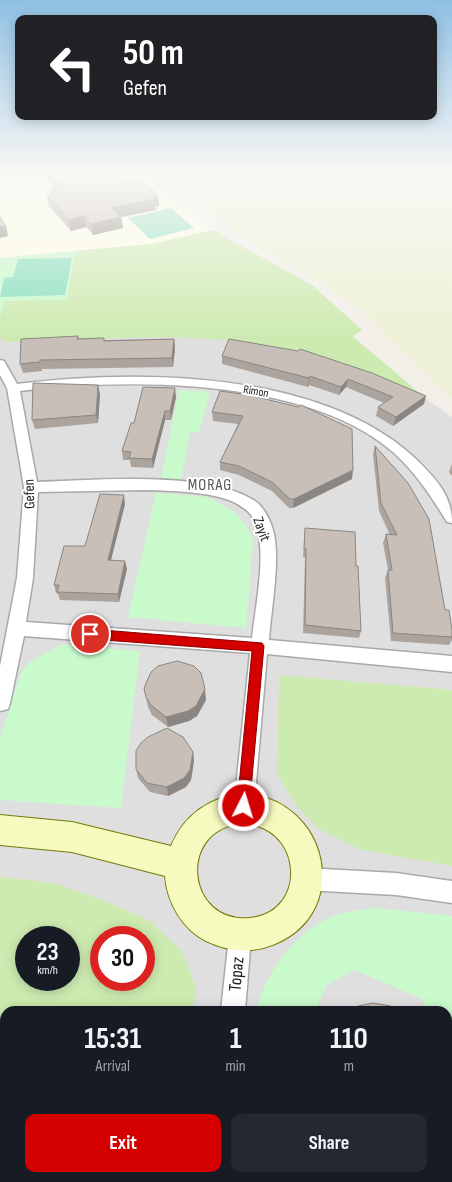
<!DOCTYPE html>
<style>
:root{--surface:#171b24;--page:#242831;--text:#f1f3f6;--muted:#9ea1a6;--accent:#d40000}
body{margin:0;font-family:"Sofia Sans Condensed",sans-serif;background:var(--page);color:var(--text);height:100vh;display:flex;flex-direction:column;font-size:19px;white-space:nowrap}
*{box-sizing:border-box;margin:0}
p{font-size:16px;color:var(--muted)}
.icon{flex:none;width:28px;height:28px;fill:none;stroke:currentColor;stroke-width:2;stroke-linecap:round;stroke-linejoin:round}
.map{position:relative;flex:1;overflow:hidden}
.details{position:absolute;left:0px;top:1006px;width:452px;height:176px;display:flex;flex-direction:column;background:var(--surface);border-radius:15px 15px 0 0;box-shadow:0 2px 12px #0003}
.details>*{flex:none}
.guide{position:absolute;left:15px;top:15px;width:422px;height:105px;border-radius:10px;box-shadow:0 2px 12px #0003;background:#202124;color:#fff;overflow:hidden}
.speed{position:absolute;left:15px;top:926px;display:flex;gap:10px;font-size:25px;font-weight:700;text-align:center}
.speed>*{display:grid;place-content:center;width:65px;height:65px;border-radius:50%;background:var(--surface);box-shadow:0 2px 12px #0003;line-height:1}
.speed small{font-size:12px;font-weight:400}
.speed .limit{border:8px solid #d22;background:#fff;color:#111}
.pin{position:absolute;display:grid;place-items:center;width:42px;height:42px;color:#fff;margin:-21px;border:2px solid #fff;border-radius:50%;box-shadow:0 1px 5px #0007}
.me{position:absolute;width:55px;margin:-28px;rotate:5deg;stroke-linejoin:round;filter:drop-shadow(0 0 4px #0008)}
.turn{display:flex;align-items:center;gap:18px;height:105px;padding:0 25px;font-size:22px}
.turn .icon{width:65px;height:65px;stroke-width:2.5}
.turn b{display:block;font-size:35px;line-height:42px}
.eta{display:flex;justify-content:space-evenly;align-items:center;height:85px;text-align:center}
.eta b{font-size:30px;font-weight:700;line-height:35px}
.button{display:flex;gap:10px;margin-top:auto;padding:10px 25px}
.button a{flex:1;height:58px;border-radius:10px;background:var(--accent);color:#fff;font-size:20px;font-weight:700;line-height:58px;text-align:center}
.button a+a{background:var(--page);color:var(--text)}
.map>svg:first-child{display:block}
.residential{fill:#e0dfdf;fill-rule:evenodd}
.education{fill:#ffffe5}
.farmland{fill:#eef0d5}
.grass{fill:#cdebb0;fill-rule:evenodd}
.park{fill:#c8facc}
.pitch{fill:#88e0be}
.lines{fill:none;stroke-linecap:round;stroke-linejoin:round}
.street-casing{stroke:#a9a9a9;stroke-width:3}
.secondary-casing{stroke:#707d05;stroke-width:2}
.street{fill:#fff;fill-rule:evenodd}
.secondary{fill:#f7fabf;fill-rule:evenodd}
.wall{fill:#aba49e}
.shaded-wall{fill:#8b8681}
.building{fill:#c7bfb8;stroke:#8b8681}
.route{fill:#d40000;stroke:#8a0000}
.labels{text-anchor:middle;stroke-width:4;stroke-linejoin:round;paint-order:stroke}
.far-street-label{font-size:12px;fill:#222;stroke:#fff}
.street-label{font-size:15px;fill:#222;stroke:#fff}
.neighbourhood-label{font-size:16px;letter-spacing:1px;fill:#555;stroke:#fff}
.near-street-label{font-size:18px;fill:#222;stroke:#fff}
</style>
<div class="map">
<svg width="452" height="1182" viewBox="0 0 452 1182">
<rect width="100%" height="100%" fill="#f2efe9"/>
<path class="residential" d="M0,175H142L213,230L313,286L362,330L352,336L429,401L452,417V1182H0ZM26,938H69V980H26ZM101,938H144V980H101ZM5,1011H448V1178H5Z"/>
<polygon class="education" points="24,175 142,175 213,230 152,244 0,258 0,180"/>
<polygon class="farmland" points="159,175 452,175 452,399 361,311 329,288 248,240"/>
<g class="grass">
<path d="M213,230L313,286L362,330L352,336L429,401C394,387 359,369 323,358C221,327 110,339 6,342L0,337V318L4,301L67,299L75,251L152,244Z"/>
<polygon points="279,675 452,690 452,866 362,850 317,828 295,804 277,774"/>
<path d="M0,877L55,883L112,904L150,921L182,952L196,987L193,1011H5V1147L0,1146ZM26,938H69V980H26ZM101,938H144V980H101Z"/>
</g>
<g class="park">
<polygon points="75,251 67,300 4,301 0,318 0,258"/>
<polygon points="179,390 210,392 199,433 190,432 181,480 161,478"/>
<polygon points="156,493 208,497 236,513 246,525 253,541 246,628 128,617"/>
<polygon points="62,644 140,651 121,808 0,800 0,737 20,675 28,663"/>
<path d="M375,908L452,916V1035L448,1031V1011H430L420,998L354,970L327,985L315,1011H256C266,972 295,931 334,916C346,911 362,910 375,908Z"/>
</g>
<g class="pitch">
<polygon points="171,208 194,228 150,239 128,218"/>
<polygon points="72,258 65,295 0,297 4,278 13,277 18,259"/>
</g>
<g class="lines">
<defs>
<g id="street">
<path d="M0,360L4,361L17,384C140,369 325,370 419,462C438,481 452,497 452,523L447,522C431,496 416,473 394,453C309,377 126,378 20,391L37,482C93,480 209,470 255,501C264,507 270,520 273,530C281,558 271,609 269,640L452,656V672L267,654L254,806L251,813L244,816L237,813L234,806L250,653L24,636L10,703L8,709L0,711V666L17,578L24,487L7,388L0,375ZM145,490C172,491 203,491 229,500C238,504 248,509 253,518C269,544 255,608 252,638L26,622L33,578L38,492Z"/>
<polygon points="305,868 396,873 452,881 452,903 396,895 305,890 297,887 294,879 297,871"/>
<polygon points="240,926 248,929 251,937 245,1011 221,1011 229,937 232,929"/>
<polygon points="203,1178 231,1178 230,1182 202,1182"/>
</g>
<path id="secondary" d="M244,794C327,798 354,911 275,944C250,954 230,952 206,941C182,929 167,902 165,876L72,852L0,845V815L72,822L171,846C184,815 210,796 244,794ZM238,824C303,821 310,912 250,918C187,924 177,833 238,824Z"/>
</defs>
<use href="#street" class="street-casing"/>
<use href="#secondary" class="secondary-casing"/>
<use href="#street" class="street"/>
<use href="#secondary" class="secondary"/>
</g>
<g class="wall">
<polygon points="44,175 123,175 132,183 158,195 159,206 155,207 156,210 121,217 123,228 93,235 86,227 71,231 49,206 47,195 51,194 50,191 53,190 52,184"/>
<polygon points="78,336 79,339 104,340 174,339 175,348 173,367 42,369 42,371 23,373 20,364"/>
<polygon points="229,339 424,404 393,426 376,416 378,407 384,403 346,387 339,395 309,385 308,387 222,364 222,356"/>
<polygon points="220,391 352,479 293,508 289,508 272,491 239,475 220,470 220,462 238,424 213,421 212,412"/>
<polygon points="100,394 98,423 35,429 32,420"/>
<polygon points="176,397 171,420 165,420 153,468 131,467 130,460 123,460 122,451 134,423"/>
<polygon points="375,446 445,610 452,630 452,640 449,645 391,641 385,578 388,570 383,543 386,534 390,535 379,511 373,454"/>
<polygon points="452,464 452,476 449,472"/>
<polygon points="125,504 111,560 125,561 127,569 119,602 60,600 58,594 56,593 54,585 85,546"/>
<polygon points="305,528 356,566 361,631 359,638 303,633 305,557 303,557"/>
<polygon points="144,688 206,700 197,716 189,721 168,727 152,715 148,707"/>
<polygon points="193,752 194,761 191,780 186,787 168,796 150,792 138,778 136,769"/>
</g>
<g class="shaded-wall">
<polygon points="158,195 159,206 155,207 156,210 121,217 123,228 93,235 91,224 112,208"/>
<polygon points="84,216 86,227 71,231 69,220"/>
<polygon points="6,226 8,236 0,238 0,227"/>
<polygon points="174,339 175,348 173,367 172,358"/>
<polygon points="310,376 309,385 308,387 309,378"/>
<polygon points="348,379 346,387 339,395 341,387"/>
<polygon points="98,385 100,394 98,423 96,415"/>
<polygon points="175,388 176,397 171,420 170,411"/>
<polygon points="426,396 424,404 393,426 396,417"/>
<polygon points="165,411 165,420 153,468 152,459"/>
<polygon points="353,470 352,479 293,508 294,499"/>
<polygon points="124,495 125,504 109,568 108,560"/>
<polygon points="125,561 127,569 119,602 118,594"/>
<polygon points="205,689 206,700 197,716 189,721 168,727 166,717"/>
<polygon points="193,752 194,761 191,780 186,787 168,796 167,787"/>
</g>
<g class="building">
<polygon points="52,175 123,175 132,183 143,181 158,195 152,196 155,199 112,208 121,217 91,224 84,216 69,220 47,195 53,194 50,191 58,189 52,183 58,182"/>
<polygon points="0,217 6,226 0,227"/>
<polygon points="78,336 77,339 104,338 104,341 174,339 172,358 40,360 40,362 20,364 21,339"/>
<polygon points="229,339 298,351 300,349 372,373 426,396 396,417 378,407 393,397 348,379 341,387 310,376 309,378 222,356"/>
<polygon points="33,383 98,385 96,415 32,420"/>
<polygon points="143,387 175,388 170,411 165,411 152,459 129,458 131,452 122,451 131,423 134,423"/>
<polygon points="220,391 249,395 298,407 301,405 352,429 353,470 294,499 290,499 272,482 239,466 220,462 243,416 212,412"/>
<polygon points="375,446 408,483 429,519 445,610 449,610 452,630 452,637 393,633 388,570 392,570 386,534 397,535 381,503"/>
<polygon points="100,494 124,495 108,560 125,561 118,594 57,592 59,585 54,585 64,546 85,546"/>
<polygon points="305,528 355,532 356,566 358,566 361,631 305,625 306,549 304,549"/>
<polygon points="177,661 194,666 201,673 205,689 196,706 188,711 166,717 151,705 146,697 144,688 151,672 158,666"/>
<polygon points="167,728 183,737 193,752 190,770 184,778 167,787 147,783 136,769 136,751 141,743 148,737"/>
<polygon points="373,1003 390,1006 398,1011 349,1011 358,1006"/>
</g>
<linearGradient id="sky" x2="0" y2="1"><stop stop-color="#8fc0e4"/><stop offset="0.51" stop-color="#f9f8f5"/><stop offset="1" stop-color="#f9f8f5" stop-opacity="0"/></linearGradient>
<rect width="452" height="340" fill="url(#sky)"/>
<polygon class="route" points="90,629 262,643 264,646 249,811 244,813 239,811 237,806 252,651 90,639 84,634"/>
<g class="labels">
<g class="far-street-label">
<text transform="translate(256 391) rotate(10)" y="4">Rimon</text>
</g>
<g class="street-label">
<text transform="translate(29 494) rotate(-92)" y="5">Gefen</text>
<text transform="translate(262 529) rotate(70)" y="5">Zayit</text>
</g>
<g class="neighbourhood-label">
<text x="210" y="490">MORAG</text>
</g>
<g class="near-street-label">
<text transform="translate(236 974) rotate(-85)" y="6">Topaz</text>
</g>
</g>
</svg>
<div class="speed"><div>23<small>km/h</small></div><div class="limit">30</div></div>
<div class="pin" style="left:90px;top:634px;background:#d93025"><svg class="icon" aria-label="arrive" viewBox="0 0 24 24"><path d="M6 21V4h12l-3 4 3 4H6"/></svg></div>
<svg class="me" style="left:244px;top:806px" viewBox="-20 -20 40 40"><circle r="17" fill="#d40000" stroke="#fff" stroke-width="3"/><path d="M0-11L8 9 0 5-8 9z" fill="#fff"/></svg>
<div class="guide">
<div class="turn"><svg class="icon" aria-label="left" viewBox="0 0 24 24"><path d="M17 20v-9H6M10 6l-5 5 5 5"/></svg><div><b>50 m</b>Gefen</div></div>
</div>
<section class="details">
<div class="eta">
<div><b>15:31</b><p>Arrival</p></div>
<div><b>1</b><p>min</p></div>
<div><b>110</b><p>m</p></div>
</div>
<div class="button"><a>Exit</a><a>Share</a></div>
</section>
</div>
